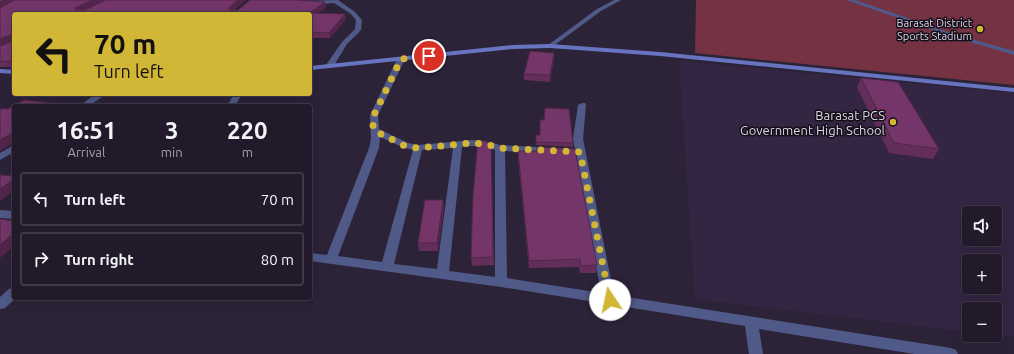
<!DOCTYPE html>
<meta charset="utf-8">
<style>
:root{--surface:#221a2b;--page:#2e2737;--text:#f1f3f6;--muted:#a2a1a9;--line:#3f3847}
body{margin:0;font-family:Ubuntu,sans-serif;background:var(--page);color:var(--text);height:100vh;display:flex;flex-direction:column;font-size:15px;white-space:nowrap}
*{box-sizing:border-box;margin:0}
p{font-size:13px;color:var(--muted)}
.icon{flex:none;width:22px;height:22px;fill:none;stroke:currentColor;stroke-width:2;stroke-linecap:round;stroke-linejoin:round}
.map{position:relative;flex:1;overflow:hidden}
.side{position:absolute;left:12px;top:104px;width:300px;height:196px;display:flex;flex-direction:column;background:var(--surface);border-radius:4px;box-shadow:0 4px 16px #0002,0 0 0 1px var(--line)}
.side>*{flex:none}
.guide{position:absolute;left:12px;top:12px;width:300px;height:84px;border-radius:4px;box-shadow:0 4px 16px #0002,0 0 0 1px var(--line);background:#d2b635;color:#111;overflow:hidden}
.tools{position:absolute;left:962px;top:206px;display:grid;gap:8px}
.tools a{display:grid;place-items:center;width:40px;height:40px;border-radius:4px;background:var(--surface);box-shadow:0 4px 16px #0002,0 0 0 1px var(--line);font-size:20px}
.pin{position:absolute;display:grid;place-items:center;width:34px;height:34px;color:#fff;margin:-17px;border:2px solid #fff;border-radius:50%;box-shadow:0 1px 4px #0007}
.me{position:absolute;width:44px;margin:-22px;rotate:349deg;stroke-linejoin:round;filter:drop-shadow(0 0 3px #0008)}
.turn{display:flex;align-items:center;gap:14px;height:84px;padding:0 16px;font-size:18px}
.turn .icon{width:52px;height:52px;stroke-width:2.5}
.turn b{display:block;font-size:28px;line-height:34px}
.eta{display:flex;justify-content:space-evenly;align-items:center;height:68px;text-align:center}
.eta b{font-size:24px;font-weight:700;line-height:28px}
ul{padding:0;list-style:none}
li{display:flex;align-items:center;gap:12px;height:54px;margin:0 8px 6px;padding:0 8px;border:2px solid var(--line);border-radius:4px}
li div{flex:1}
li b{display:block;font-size:15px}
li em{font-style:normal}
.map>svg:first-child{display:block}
.built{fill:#342643;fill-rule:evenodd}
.green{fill:#743243}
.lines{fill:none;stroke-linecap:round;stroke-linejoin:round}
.lane{fill:#505a89;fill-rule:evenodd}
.street{fill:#505a89;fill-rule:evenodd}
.secondary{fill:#6774bf;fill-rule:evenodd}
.wall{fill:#642e5a}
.shaded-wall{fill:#51264a}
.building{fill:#743669;stroke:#51264a}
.route{stroke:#d2b635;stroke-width:7;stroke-dasharray:0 12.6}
.poi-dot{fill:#d2b635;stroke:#130f19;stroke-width:1.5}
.labels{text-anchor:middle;stroke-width:3;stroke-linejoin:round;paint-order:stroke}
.far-poi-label{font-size:11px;fill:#dcd5e5;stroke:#130f19;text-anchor:end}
.poi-label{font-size:13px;fill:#dcd5e5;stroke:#130f19;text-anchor:end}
</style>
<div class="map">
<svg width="1014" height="354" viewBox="0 0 1014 354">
<rect width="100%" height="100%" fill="#2d2339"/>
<path class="built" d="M679,61L1014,93V337L994,335H995V309H969V332L695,299ZM969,213H995V239H969ZM969,261H995V287H969Z"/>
<polygon class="green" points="696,0 1014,0 1014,85 695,53"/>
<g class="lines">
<g class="lane">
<polygon points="614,0 621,0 601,11 552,47 548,47 548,45 597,9"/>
<polygon points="846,0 855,0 957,35 1014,51 1014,55 953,37"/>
</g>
<g class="street">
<polygon points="288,0 305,1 338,0 355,12 362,20 361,30 347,44 333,67 327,67 326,65 342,42 355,29 356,20 351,14 334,3 305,5 290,3"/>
<path d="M398,57H404L405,59L378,115L379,129L408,143L418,145L472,140L486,141L500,145L575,149L573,139L578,105L582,103H585L586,105L583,139L614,295L951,348L956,350L958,354H914L759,329L763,354H749L745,326L501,287L310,261V253L327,255L369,148L371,139L370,115ZM380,137L402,147L413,150L382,262L338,256L379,148ZM472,146L485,147L495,150V277L449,271L462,147ZM453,148L437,269L394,264L422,150ZM505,151L576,155L601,293L507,278Z"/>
<polygon points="96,94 106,94 89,106 79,106"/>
<polygon points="234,94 242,94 235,106 227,106"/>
<polygon points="14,145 14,152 0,160 0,153"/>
<polygon points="0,210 14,211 14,219 0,218"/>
<polygon points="14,287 14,298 16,298 5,308 0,309 0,297 9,289"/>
</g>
<g class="secondary">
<polygon points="550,44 660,52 1014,88 1014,92 660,56 550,48 513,49 310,70 310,66 513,45"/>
<polygon points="0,69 14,70 14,74 0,73"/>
</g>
</g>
<g class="wall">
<polygon points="0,0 105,0 85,10 106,0 246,0 234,10 326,7 318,13 346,19 330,38 310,38 310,14 14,14 14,67 0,67 0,46 11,41 0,46"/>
<polygon points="554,53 554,59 550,82 524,80 524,74"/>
<polygon points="861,78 939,149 933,159 889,153 857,87"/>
<polygon points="540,120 573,143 573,147 536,145 536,135 540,135"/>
<polygon points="491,143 494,265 472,266 471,258"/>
<polygon points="537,147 597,265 596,273 580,273 579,267 529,268 518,158 518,151 537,151"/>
<polygon points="444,208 438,251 419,251 418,243"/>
</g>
<g class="shaded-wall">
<polygon points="3,0 16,0 0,8 0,2"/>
<polygon points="92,0 105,0 78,14 75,8"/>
<polygon points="238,0 246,0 231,13 229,10 229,8"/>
<polygon points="325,2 326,7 310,18 309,13"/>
<polygon points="345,14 346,19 330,38 329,33"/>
<polygon points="10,35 14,41 0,46 0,39"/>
<polygon points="554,53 554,59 550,82 550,75"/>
<polygon points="61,104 62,106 57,106"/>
<polygon points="14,132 14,142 0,151 0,140"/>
<polygon points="14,179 14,190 0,201 0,189"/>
<polygon points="443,200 444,208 438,251 437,243"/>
<polygon points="14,233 14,246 0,258 0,245"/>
</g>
<g class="building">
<polygon points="15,0 92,0 75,8 76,10 85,10 106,0 238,0 229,8 229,10 238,10 250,0 297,0 325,2 309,13 345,14 329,33 310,32 310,14 14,14 14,62 0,61 0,46 11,42 12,36 10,35 0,39 0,8"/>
<polygon points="530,51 554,53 550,75 524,74"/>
<polygon points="861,78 898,82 939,149 894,143"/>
<polygon points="24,100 61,104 57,106 14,106"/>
<polygon points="14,106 14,132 0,140 0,109 8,109"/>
<polygon points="545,108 569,109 573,143 536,142 536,135 540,135 540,120 544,120"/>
<polygon points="478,141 485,141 491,143 493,257 471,258 473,195"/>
<polygon points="537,147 575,149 597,265 581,266 580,259 529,261 518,151 537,151"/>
<polygon points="0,175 14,176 14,179 0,189"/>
<polygon points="425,200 443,200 437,243 418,243"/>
<polygon points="0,219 14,221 14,233 0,245"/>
</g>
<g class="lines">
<polyline class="route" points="429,56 401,59 374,115 373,126 375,131 405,146 418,148 472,143 486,144 500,148 580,152 610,300"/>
</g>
<g class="poi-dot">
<circle cx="980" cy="29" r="4"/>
<circle cx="893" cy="122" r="4"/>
</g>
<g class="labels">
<g class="far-poi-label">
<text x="972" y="27">Barasat District<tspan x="972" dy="13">Sports Stadium</tspan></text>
</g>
<g class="poi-label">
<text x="885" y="120">Barasat PCS<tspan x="885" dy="15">Government High School</tspan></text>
</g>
</g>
</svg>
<div class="tools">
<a><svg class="icon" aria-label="sound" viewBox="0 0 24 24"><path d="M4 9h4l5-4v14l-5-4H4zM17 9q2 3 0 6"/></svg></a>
<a>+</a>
<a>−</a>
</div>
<div class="pin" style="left:429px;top:56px;background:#d93025"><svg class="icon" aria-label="arrive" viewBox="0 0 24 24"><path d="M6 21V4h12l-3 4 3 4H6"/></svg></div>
<svg class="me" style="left:610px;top:300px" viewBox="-20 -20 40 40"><circle r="19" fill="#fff"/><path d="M0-13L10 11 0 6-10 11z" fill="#d2b635"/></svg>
<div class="guide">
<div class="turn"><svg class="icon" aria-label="left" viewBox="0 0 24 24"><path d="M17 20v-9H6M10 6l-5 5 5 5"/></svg><div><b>70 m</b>Turn left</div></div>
</div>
<section class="side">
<div class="eta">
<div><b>16:51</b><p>Arrival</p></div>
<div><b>3</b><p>min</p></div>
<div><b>220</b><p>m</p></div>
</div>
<ul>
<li><svg class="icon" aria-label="left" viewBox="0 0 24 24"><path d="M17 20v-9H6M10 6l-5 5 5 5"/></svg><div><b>Turn left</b></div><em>70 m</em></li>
<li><svg class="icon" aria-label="right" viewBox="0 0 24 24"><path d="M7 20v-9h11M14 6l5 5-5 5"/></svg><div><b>Turn right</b></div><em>80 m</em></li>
</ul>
</section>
</div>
